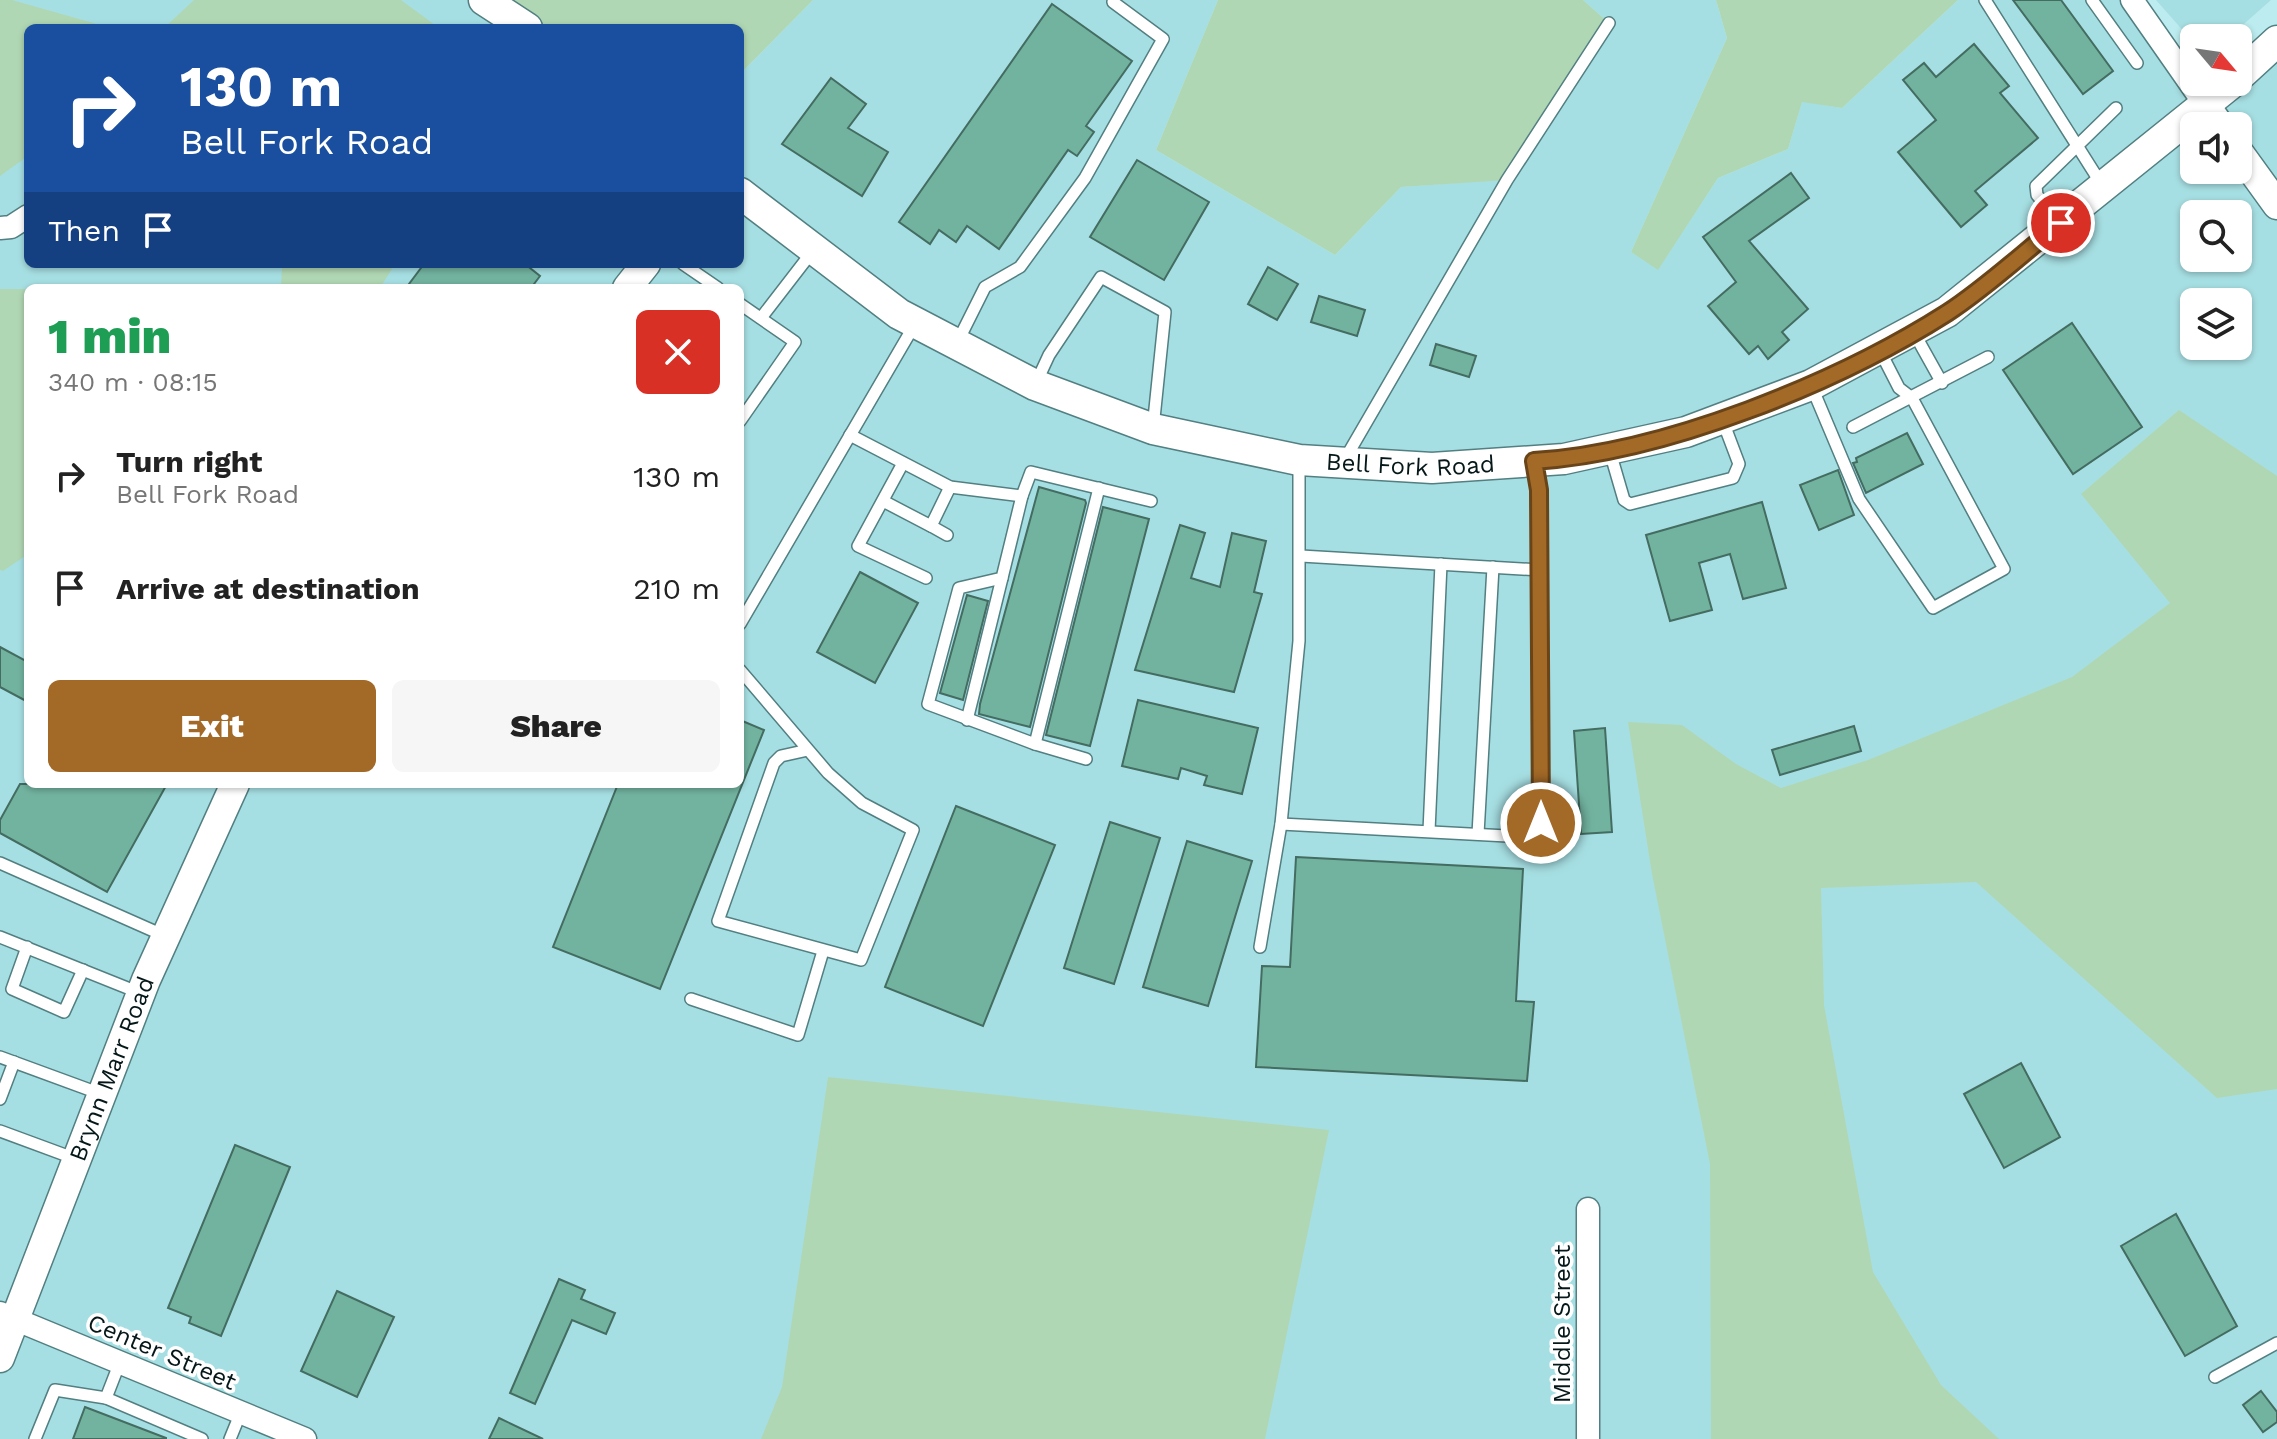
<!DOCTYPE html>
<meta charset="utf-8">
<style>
:root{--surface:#fff;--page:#f6f6f6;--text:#222;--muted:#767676;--accent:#a26927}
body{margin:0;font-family:"Work Sans",sans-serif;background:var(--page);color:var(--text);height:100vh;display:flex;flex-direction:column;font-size:30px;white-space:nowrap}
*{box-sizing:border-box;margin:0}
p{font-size:26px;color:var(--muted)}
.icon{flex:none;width:44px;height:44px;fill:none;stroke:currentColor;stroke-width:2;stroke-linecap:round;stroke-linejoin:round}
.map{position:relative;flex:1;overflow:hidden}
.side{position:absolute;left:24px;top:284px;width:720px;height:504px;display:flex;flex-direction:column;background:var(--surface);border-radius:12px;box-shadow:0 2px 6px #0004}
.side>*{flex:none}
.hud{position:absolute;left:24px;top:24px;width:720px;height:244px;border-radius:12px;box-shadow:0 2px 6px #0004;background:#1a4fa0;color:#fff;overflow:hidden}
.needle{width:52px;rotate:119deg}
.tools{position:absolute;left:2180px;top:24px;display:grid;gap:16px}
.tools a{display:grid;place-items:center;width:72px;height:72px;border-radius:12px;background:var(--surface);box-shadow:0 2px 6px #0004;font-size:40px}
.pin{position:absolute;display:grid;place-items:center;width:68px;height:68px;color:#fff;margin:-34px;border:4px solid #fff;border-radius:50%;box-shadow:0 2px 8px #0007}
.me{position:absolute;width:88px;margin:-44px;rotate:0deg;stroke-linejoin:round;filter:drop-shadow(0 0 6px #0008)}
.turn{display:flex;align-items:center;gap:28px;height:168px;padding:0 24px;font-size:36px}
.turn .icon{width:104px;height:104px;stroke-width:2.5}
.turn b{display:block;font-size:56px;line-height:68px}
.then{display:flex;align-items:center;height:76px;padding:0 24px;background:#0003;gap:16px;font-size:30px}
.round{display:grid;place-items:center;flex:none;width:84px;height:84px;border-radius:12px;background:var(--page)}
.summary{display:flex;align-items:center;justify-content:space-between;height:136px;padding:0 24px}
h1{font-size:48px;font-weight:800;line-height:60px;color:#1e9e55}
.action{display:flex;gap:16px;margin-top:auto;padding:16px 24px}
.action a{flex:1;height:92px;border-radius:12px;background:var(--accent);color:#fff;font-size:32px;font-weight:800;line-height:92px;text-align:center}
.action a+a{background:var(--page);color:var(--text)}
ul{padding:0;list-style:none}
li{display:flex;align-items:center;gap:24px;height:112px;padding:0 24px}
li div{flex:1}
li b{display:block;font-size:30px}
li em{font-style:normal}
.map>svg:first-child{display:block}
.built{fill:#a6dfe3;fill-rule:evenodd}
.green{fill:#b0d7b3}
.building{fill:#72b3a0;stroke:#446c61;stroke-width:2}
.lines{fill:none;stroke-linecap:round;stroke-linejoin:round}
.service-casing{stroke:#527f81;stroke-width:14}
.minor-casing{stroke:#527f81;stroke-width:25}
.tertiary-casing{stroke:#527f81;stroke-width:31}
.secondary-casing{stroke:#527f81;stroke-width:33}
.service{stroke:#fff;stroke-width:11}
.minor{stroke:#fff;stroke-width:22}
.tertiary{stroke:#fff;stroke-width:28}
.secondary{stroke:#fff;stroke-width:30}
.route-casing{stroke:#694419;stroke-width:20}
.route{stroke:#a26927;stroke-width:14}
.labels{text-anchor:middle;stroke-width:7;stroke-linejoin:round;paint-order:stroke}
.street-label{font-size:24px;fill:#051718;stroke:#fff}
</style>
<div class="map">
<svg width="2277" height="1439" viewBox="0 0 2277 1439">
<rect width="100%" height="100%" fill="#bcecef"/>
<g class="built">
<path d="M0,0H476L515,28H28V264H740V74L813,0H1218L1156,150L1335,255L1401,187L1507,179L1609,23L1583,0H1716L1727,38L1631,252L1658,269L1718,178L1788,149L1802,101L1842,108L1958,0H2132L2206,106L2277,41V1439H0ZM2194,126H2238V170H2194ZM2194,214H2238V258H2194ZM28,288H740V784H28ZM2194,302H2238V346H2194Z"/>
<polygon points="2156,0 2271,0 2228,38 2194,38 2194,43"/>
</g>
<g class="green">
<polygon points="0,0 12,0 111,28 28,28 28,156 0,176"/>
<polygon points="194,0 401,0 439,28 164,28"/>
<polygon points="476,0 813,0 740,74 740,28 515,28"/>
<polygon points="1218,0 1583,0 1609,23 1507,180 1401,187 1335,255 1156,150"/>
<polygon points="1716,0 1958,0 1842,108 1802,102 1788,149 1718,178 1658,270 1631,252 1727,38"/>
<polygon points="282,264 395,264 380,288 281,288"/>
<polygon points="0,289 28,289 28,554 3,571 0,570"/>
<polygon points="2179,410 2277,476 2277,1089 2217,1098 1976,882 1821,888 1824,1005 1873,1272 1941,1385 1999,1439 1711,1439 1710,1164 1652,874 1628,722 1682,725 1736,764 1781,788 1868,760 2072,677 2170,603 2081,494"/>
<polygon points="828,1077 1329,1130 1265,1439 761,1439 782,1387"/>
</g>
<g class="building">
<polygon points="2013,0 2061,0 2113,71 2083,94"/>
<polygon points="1052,4 1132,61 1086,126 1094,132 1077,156 1068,150 999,249 967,226 956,242 939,230 930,244 899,222"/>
<polygon points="1974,44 2009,86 2000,93 2038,138 1975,191 1987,205 1961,227 1898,152 1936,120 1903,80 1924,63 1936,77"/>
<polygon points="831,78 866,104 848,128 888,152 862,196 782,144"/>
<polygon points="1137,160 1209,202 1164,280 1090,237"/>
<polygon points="1791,173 1809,198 1749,241 1808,309 1782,332 1789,340 1768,359 1758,346 1749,354 1708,306 1736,282 1703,237"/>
<polygon points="424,264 525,264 540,276 531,288 406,288"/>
<polygon points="1268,267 1298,284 1277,320 1248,304"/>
<polygon points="1319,296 1365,310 1357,336 1311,322"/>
<polygon points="2072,323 2142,427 2073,474 2003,370"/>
<polygon points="1436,344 1476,356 1469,377 1430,365"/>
<polygon points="1907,433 1923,464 1866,493 1853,463 1857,462 1856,458"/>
<polygon points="1838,470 1854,515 1819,530 1800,485"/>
<polygon points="1039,487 1085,500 1086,503 1030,727 979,714 980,704"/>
<polygon points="1762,502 1786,588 1743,599 1730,554 1699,563 1712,610 1670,621 1646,535"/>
<polygon points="1103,507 1149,519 1090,746 1046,735"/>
<polygon points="1180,525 1205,533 1191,578 1220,587 1232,533 1266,541 1254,592 1262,594 1234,692 1135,670"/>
<polygon points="860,572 918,603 875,683 817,652"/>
<polygon points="967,595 988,601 963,700 940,693"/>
<polygon points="0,647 28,662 28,702 0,687"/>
<polygon points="1138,700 1258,728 1242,794 1204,785 1207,776 1181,768 1178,779 1122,766"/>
<polygon points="740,720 764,730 660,989 553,947 618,784 740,784"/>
<polygon points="1854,726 1861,751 1780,775 1772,750"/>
<polygon points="1605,728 1612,832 1581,834 1574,731"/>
<polygon points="20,784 167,784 107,892 0,833 0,820"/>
<polygon points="956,806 1055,845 983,1026 885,987"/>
<polygon points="1110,822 1160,838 1114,984 1064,968"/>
<polygon points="1187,841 1252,861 1208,1006 1143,987"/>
<polygon points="1296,857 1523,869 1516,1001 1534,1002 1527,1081 1256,1067 1262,966 1290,967"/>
<polygon points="2021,1063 2060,1137 2004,1168 1964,1094"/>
<polygon points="235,1145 290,1167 221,1336 189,1323 191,1317 168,1308"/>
<polygon points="2176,1214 2237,1326 2185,1356 2121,1246"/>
<polygon points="559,1279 585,1290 581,1299 615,1313 606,1334 572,1320 535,1404 510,1393"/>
<polygon points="337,1291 394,1317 357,1397 301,1371"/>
<polygon points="2261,1391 2277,1412 2277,1422 2263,1432 2243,1405"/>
<polygon points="85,1407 166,1438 166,1439 73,1439"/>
<polygon points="499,1418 543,1439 489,1439"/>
</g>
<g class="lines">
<defs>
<g id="service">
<polyline points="1985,0 2102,185"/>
<polyline points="2092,0 2137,63"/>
<polyline points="2059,221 2037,195 2036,186 2116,108"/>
<polyline points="683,264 718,288"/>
<polyline points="740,304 795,342 740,421"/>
<polyline points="761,318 812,252"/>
<polyline points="1913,331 1942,383"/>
<polyline points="958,341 985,287 1020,267 1085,178 1163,39 1113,2"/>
<polyline points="1036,383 1049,355 1101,277 1165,312 1153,428"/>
<polyline points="1811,385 1859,499 1933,608 2004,569 1912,398 1899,388 1879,349"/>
<polyline points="1853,427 1988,357"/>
<polyline points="850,435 950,487 1022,496 1031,472 1151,501"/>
<polyline points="1610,452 1624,500 1630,504 1733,478 1739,464 1722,419"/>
<polyline points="1345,459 1507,180 1609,23"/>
<polyline points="903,463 858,546 926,578"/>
<polyline points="1022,496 1002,578 959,588 928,704 1035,744"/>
<polyline points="883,501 931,526"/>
<polyline points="947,535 931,526 950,487"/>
<polyline points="1301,556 1540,570"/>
<polyline points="740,624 915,324"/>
<polyline points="740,670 828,773 862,803 913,830 861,960 718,921 774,763 781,756 808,750"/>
<polyline points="967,720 1002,578"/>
<polyline points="1086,759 1035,744 1099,488"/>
<polyline points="1281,824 1526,837 1534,834 1541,823 1539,490 1534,463"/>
<polyline points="1429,831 1441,564"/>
<polyline points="1478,834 1493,567"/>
<polyline points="0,863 165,936"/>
<polyline points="0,937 140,993"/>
<polyline points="27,947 12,989 64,1012 83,970"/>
<polyline points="1260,947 1281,824 1299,641 1299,460"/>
<polyline points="691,999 798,1035 823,951"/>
<polyline points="0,1057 101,1094"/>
<polyline points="0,1099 14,1062"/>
<polyline points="0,1131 76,1159"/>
<polyline points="2215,1377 2277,1343"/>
<polyline points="106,1398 120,1362"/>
<polyline points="35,1439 55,1390 106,1398 202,1439"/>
<polyline points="230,1439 241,1412"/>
</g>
<g id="minor">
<polyline points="2132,0 2206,106"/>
<polyline points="0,228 11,227 28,216"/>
<polyline points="0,1313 305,1439"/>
<polyline points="1588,1439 1588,1209"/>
</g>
<g id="tertiary">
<polyline points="2206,106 2220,126"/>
<polyline points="2238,151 2277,205"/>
<polyline points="627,288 646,264"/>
<path id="s1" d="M0,1358L146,980L235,784"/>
</g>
<g id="secondary">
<polyline points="484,0 527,28"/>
<polyline points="2238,77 2277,41"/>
<path id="s2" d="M740,193L899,314L1035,385L1153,429L1299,460L1432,468L1564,459L1686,432L1811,385L1947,312L2233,82"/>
</g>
</defs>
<use href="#service" class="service-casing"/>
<use href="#minor" class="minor-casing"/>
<use href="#tertiary" class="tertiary-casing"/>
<use href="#secondary" class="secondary-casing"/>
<use href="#service" class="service"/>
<use href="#minor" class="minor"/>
<use href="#tertiary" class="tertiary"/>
<use href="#secondary" class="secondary"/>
</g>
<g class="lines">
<defs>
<path id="route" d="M1541,823L1539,490L1534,461C1664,453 1837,383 1947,313C1987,287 2024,252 2061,223"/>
</defs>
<use href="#route" class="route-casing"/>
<use href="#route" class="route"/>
</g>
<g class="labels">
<g class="street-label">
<text dy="8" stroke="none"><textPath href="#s2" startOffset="740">Bell Fork Road</textPath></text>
<text dy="8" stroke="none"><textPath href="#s1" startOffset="310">Brynn Marr Road</textPath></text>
<text transform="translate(1562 1324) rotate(-90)" y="8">Middle Street</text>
<text transform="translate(162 1352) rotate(23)" y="8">Center Street</text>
</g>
</g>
</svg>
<div class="tools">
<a><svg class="needle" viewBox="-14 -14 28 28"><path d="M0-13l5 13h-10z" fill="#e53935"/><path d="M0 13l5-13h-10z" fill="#767676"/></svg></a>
<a><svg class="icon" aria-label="sound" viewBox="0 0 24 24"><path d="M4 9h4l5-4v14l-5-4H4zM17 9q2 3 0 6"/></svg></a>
<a><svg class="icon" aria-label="search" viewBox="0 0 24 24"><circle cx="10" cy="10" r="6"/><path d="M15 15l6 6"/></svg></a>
<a><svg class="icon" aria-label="layers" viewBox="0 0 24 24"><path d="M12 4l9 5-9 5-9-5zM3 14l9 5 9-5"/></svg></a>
</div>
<div class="pin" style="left:2061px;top:223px;background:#d93025"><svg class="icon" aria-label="arrive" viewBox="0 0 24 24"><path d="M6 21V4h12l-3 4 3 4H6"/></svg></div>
<svg class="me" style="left:1541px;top:823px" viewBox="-20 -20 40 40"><circle r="17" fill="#a26927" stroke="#fff" stroke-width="3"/><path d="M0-11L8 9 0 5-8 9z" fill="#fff"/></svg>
<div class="hud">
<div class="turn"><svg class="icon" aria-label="right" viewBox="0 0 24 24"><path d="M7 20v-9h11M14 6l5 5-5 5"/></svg><div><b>130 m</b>Bell Fork Road</div></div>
<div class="then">Then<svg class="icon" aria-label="arrive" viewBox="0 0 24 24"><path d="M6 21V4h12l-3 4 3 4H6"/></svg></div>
</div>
<section class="side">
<div class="summary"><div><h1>1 min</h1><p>340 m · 08:15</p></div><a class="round" style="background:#d93025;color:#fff"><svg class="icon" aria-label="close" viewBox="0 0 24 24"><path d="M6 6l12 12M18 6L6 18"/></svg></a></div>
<ul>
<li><svg class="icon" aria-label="right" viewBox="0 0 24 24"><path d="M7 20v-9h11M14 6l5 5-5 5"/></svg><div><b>Turn right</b><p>Bell Fork Road</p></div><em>130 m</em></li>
<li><svg class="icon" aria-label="arrive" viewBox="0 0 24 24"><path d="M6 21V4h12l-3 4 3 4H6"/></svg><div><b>Arrive at destination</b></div><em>210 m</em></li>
</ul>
<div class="action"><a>Exit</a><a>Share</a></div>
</section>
</div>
